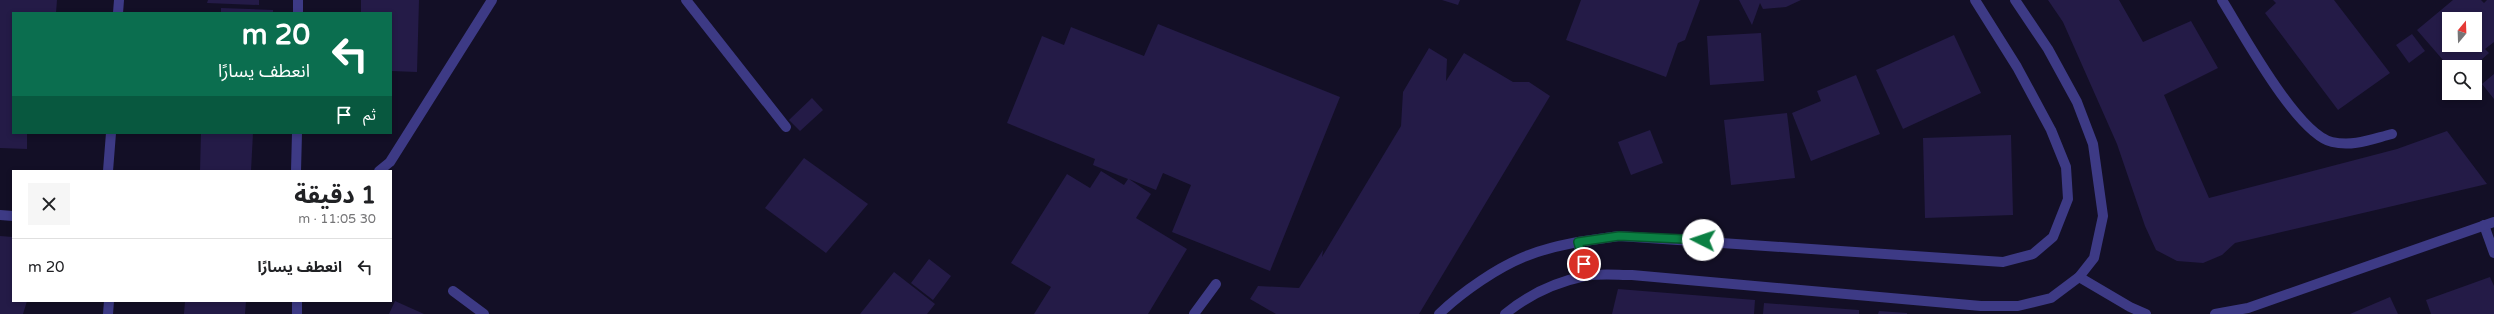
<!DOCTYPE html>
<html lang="ar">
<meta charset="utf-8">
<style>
:root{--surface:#fff;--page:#f6f6f6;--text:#202124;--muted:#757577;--line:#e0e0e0}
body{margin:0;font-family:"Varela Round","Noto Sans Arabic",sans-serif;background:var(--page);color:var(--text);direction:rtl;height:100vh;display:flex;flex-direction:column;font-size:15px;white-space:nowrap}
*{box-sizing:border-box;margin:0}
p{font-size:13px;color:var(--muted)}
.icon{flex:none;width:22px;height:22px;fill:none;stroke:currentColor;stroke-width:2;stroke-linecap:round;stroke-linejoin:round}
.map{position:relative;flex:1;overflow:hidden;direction:ltr}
.details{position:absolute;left:12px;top:170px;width:380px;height:132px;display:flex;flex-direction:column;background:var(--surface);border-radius:0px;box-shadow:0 2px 6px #0003;direction:rtl}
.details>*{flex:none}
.guide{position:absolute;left:12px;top:12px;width:380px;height:122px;border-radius:0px;box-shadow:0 2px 6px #0003;direction:rtl;background:#0b6e4f;color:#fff;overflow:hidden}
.needle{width:26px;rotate:19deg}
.controls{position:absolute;left:2442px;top:12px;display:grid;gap:8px}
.controls a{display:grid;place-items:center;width:40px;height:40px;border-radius:0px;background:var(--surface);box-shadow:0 2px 6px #0003;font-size:20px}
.pin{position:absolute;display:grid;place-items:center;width:34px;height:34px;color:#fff;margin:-17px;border:2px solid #fff;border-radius:50%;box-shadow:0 1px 4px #0007}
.me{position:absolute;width:44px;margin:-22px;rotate:274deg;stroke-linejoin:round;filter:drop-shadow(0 0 3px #0008)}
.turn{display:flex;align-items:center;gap:14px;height:84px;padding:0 16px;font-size:18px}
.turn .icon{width:52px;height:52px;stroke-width:2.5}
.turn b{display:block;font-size:28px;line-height:34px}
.then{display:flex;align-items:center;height:38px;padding:0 16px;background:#0003;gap:8px;font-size:15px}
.round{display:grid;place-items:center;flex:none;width:42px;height:42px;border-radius:0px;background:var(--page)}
.headline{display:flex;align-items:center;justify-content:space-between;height:68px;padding:0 16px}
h1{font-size:24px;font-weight:700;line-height:30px}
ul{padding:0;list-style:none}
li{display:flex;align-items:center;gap:12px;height:56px;padding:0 16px;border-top:1px solid var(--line)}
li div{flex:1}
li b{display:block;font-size:15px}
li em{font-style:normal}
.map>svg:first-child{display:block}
.building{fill:#241b47;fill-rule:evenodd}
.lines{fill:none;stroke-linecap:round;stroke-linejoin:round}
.minor{stroke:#3d3a85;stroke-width:10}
.route-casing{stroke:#07532c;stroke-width:10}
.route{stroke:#0b8043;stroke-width:7}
</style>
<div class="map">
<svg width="2494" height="314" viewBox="0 0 2494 314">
<rect width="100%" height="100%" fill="#130f26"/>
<g class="building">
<polygon points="0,0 57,0 56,13 13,13 13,133 27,133 27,149 0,148"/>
<polygon points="208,0 259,0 259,5 207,3"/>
<polygon points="361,0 419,0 417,72 391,71 391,13 361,13"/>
<polygon points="1442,0 1460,0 1458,5"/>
<polygon points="1581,0 1700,0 1685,40 1678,43 1666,77 1566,40"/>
<polygon points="1739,0 1801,0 1786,7 1763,9 1760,3 1752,25"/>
<polygon points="2048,0 2119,0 2143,42 2191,21 2218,68 2164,95 2209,198 2397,149 2447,131 2487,184 2235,243 2222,255 2203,263 2177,261 2156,250 2145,226 2117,144 2063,22"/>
<polygon points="2273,0 2334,0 2390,73 2338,110 2265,13 2276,3"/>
<path d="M2453,0H2481L2484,3L2487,0H2494V42L2485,49L2489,53L2473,67H2449L2417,30ZM2449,19H2475V45H2449Z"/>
<polygon points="221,8 273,10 273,13 221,13"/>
<polygon points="1158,24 1340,97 1270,271 1172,232 1191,185 1163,173 1156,190 1129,179 1151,194 1136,218 1187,249 1148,314 1034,314 1051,287 1011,263 1067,174 1090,188 1101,171 1124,185 1128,179 1093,165 1095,159 1007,123 1042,36 1064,45 1071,27 1144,56"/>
<polygon points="1761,33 1764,81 1710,85 1707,36"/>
<polygon points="2412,34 2425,51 2409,63 2396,45"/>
<polygon points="1954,35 1981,93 1903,129 1876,70"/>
<polygon points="1429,48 1447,59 1446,81 1464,53 1513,82 1529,82 1550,96 1419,314 1276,314 1250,299 1258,286 1299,288 1323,250 1322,257 1401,126 1403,92"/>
<polygon points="2494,74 2494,99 2482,84"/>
<polygon points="1856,75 1880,134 1811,161 1792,113 1821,101 1817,91"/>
<polygon points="812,98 823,110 800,131 789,120"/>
<polygon points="1787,113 1795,178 1731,185 1724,120"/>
<polygon points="1650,130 1663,163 1631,175 1618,142"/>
<polygon points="201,133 253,133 251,171 200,171"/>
<polygon points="2011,135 2013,215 1925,218 1923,138"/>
<polygon points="804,158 868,204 826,253 765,208"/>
<polygon points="0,236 13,237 13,301 27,301 23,314 0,314"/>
<polygon points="929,259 951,276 933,300 911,283"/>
<polygon points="894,272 935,304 927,314 860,314"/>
<polygon points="2490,277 2494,286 2494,314 2431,314 2426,300"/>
<polygon points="1618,289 1755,300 1754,314 1612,314"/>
<polygon points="2390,297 2398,314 2350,314"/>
<polygon points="185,301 246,301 245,314 184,314"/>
<polygon points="395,301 424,314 389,314"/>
<polygon points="1764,303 1859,310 1859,314 1763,314"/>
<polygon points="1879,311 1907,313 1907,314 1878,314"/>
</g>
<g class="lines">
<g class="minor">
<polyline points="686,0 786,127"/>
<path d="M2222,0C2242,32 2297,134 2332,142C2353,147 2372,139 2392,134"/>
<polyline points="118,13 119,0"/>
<polyline points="298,13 298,0"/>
<polyline points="108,171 111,133"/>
<polyline points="296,171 297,133"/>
<polyline points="379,171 390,162 492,0"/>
<polyline points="0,215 13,216"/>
<polyline points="2484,225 2494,253"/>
<polyline points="1578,242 1586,275"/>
<polyline points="2079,277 2130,307 2146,314"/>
<polyline points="453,291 484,314"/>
<polyline points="297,301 297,314"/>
<polyline points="108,314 109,301"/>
<polyline points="1194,314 1216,284"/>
<path d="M1439,314C1462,292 1499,266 1529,255C1558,244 1589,240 1619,236L2003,262L2033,254L2053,237L2068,199L2066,167L2051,130L2017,67L1975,0"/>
<path d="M1505,314C1528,295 1556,282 1585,276C1600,273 1617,275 1632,275L1981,306H2018L2051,298L2079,277L2094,258L2103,216L2093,144L2077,102L2048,49L2015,0"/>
<polyline points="2215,314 2248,308 2494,222"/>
</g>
</g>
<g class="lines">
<defs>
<polyline id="route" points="1584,264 1578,242 1619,236 1703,240"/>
</defs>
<use href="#route" class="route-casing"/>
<use href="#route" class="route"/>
</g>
</svg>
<div class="controls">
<a><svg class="needle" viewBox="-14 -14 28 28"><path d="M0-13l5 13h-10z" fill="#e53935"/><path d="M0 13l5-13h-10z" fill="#757577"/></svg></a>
<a><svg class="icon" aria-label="search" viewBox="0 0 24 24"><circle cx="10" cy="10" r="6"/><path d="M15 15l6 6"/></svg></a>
</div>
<div class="pin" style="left:1584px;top:264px;background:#d93025"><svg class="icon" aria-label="arrive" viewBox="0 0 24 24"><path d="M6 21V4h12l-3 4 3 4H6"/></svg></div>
<svg class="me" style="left:1703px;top:240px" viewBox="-20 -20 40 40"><circle r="19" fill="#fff"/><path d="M0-13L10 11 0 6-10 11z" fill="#0b8043"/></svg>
<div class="guide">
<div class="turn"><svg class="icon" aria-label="left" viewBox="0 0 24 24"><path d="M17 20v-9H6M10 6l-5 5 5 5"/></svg><div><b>20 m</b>انعطف يسارًا</div></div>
<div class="then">ثم<svg class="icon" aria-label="arrive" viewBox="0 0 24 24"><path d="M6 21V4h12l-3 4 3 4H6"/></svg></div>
</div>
<section class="details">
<div class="headline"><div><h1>1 دقيقة</h1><p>30 m · 11:05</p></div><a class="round"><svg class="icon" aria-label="close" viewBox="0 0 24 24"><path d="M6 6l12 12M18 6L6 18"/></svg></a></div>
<ul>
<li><svg class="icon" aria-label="left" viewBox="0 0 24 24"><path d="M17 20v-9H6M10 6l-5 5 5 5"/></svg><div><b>انعطف يسارًا</b></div><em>20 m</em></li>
</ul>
</section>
</div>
